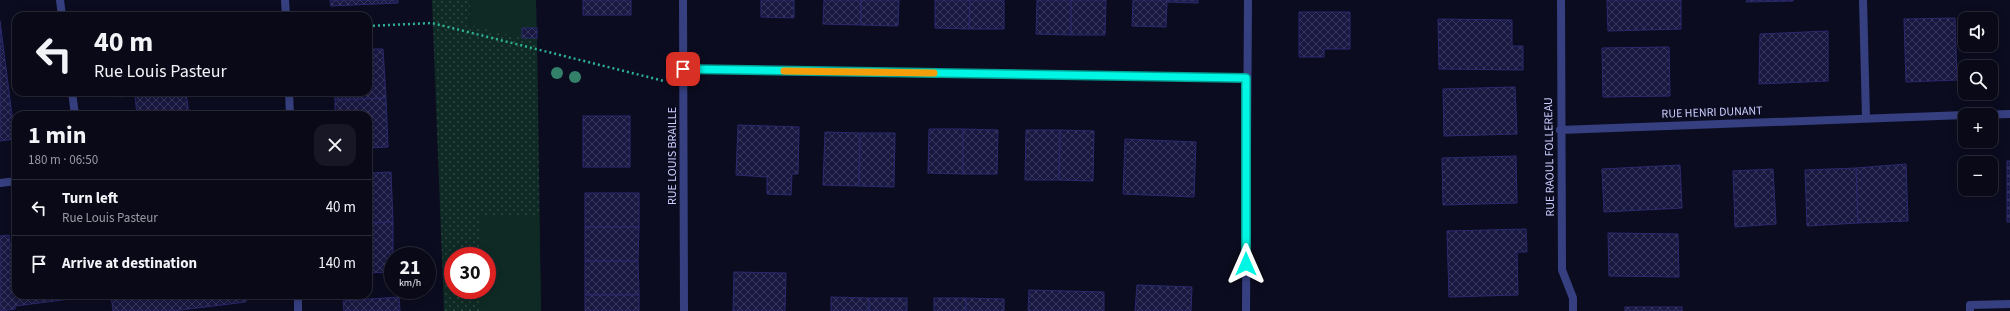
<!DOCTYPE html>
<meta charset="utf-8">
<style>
:root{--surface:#090918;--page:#171725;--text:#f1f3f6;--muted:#999aa2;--line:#292a37}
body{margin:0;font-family:"Source Sans 3",sans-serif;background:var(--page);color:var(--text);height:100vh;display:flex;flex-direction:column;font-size:15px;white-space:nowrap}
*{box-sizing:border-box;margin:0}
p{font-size:13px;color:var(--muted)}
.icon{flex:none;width:22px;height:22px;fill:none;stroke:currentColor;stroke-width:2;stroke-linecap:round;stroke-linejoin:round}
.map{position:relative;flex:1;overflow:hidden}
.panel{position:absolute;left:12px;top:111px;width:360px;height:188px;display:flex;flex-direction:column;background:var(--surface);border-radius:12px;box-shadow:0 2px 10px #0003,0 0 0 1px var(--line)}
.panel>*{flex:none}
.hud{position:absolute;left:12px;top:12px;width:360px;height:84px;border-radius:12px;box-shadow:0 2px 10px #0003,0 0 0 1px var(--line);background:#090918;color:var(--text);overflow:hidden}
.controls{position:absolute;left:1958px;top:12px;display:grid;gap:8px}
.controls a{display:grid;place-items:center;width:40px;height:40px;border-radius:8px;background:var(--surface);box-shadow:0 2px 10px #0003,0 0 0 1px var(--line);font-size:20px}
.speed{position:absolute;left:384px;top:247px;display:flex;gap:8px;font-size:20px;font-weight:700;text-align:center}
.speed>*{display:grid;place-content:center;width:52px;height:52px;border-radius:50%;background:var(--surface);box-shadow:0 2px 10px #0003,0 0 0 1px var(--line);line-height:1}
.speed small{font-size:10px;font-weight:400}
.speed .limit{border:6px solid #d22;background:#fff;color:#111}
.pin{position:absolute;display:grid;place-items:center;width:34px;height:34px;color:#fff;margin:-17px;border-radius:8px;box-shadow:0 2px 6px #0006}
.me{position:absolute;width:44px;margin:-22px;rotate:0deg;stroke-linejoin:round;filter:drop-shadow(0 0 3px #0008)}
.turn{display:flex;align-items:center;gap:14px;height:84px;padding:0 16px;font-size:18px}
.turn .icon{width:52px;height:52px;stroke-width:2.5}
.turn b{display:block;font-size:28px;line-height:34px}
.round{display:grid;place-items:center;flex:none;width:42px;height:42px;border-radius:12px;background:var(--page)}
.overview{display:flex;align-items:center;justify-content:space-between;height:68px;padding:0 16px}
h1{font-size:24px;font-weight:700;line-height:30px}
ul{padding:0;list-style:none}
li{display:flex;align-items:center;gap:12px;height:56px;padding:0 16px;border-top:1px solid var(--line)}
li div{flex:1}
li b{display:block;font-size:15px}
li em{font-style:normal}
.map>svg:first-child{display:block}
.grass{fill:url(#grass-dots);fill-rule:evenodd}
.green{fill:#0f2a24}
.building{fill:url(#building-cross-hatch);stroke:#2b296e}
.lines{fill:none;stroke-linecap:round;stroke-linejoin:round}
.path{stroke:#2bb394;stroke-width:2.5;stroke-dasharray:2 3;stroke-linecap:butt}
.service{stroke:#364080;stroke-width:8}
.minor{stroke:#364080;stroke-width:8}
.tree{fill:#34816a}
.route-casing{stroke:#00a094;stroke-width:10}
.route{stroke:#00f6e4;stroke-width:7}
.slow{stroke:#f59e0b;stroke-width:7}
.labels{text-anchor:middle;stroke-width:3.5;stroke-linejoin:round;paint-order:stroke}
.street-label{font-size:12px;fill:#cbceff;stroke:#0c0c20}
</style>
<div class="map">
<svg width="2010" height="311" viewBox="0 0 2010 311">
<defs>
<pattern id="grass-dots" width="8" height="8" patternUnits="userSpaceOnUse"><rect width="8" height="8" fill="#0f2a24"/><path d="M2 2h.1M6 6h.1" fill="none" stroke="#314845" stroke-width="1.8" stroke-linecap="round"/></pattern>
<pattern id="building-cross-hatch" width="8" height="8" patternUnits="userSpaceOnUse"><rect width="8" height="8" fill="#191841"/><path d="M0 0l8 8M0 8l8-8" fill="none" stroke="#39385e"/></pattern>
</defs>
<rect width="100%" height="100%" fill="#0c0c20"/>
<path class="grass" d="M432,0H471L469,25L537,38L541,311H444ZM453,256H487V290H453Z"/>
<g class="green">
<polygon points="471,0 536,0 537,38 522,38 469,25"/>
<polygon points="539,215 541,311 481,311 481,290 487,290 487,256 480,256 480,216"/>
</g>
<g class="building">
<polygon points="330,0 398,0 398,3 331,6"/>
<rect x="583" y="0" width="48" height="15"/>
<polygon points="761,0 794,0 794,18 761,17"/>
<polygon points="824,0 861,0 861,25 823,24"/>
<polygon points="861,0 899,0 898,26 861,25"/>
<polygon points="935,0 970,0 969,29 935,28"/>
<polygon points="970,0 1004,0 1004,29 969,29"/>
<polygon points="1037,0 1071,0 1071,35 1036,34"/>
<polygon points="1071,0 1106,0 1105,35 1071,35"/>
<polygon points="1133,0 1198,0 1198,3 1167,2 1166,27 1132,26"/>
<polygon points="1607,0 1681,0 1681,29 1608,31"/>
<polygon points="1747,0 1793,0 1793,1 1746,2"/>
<polygon points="1299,12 1350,12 1350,49 1324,49 1324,57 1299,57"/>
<polygon points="1955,18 1957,80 1906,82 1904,19"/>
<polygon points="1438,19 1512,20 1512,46 1523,46 1523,70 1439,69"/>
<polygon points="0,21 15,139 0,141"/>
<rect x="522" y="28" width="15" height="10"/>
<polygon points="1828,31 1828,81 1759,84 1760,34"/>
<polygon points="1669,47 1670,96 1603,97 1602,48"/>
<polygon points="368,49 383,49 386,98 335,100 334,92 368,92"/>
<polygon points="1515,87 1517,134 1444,136 1443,89"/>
<polygon points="118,92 186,92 189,115 137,115 135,95 119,97"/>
<polygon points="386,98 388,147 368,148 368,115 335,115 335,100"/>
<rect x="583" y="116" width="47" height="51"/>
<polygon points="738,125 799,127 798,174 792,174 791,195 767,194 767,177 736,175"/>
<polygon points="929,129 963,129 963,174 928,173"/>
<polygon points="963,129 998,130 997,174 963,174"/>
<polygon points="1026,130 1060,130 1059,180 1025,180"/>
<polygon points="1060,130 1094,131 1093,181 1059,180"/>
<polygon points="825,132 860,133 859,186 823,185"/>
<polygon points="860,133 895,133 894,187 859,186"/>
<polygon points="1125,139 1196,142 1194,197 1123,194"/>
<polygon points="1516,156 1517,203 1443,205 1442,158"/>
<rect x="2007" y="161" width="3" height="61"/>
<polygon points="1906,164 1908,221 1858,223 1856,168"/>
<polygon points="1680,165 1682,208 1604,212 1602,169"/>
<polygon points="1856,168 1858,223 1807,226 1805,170"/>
<polygon points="1773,169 1776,224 1735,227 1733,171"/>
<polygon points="391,172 393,222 368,223 368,173"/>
<rect x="585" y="193" width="54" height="34"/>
<polygon points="393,222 393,272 368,273 368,223"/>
<polygon points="585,227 639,227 638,261 585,261"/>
<polygon points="1526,229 1527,252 1517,252 1518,295 1449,297 1447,231"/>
<polygon points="1608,233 1678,234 1679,277 1609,276"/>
<polygon points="9,235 10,244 16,243 16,295 69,295 70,299 15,306 15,309 0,311 0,236"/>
<polygon points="585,261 638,261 639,295 585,295"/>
<polygon points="734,272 786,273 785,311 733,311"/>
<polygon points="1137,285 1192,287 1191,311 1135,311"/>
<polygon points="1029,290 1104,292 1104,311 1028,311"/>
<polygon points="111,295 246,295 246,302 172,311 113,311"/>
<rect x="585" y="295" width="54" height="16"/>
<polygon points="399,297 400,311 344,311 343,301"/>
<polygon points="831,297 869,298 869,311 831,311"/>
<rect x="869" y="298" width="38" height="13"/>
<rect x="934" y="298" width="32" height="13"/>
<polygon points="966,298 1004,299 1004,311 966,311"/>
<rect x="1625" y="307" width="57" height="4"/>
</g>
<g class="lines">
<polyline class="path" points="368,26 432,23 664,81"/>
<polyline class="service" points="1970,311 1970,305 2010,304"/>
<g class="minor">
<polyline points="60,0 62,16"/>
<polyline points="285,0 286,16"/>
<polyline points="683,0 684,311"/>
<polyline points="1561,0 1562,270 1573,298 1573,311"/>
<polyline points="1863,0 1866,118"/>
<polyline points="683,69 1246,78"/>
<polyline points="72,92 75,115"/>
<polyline points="289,92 290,115"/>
<polyline points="1980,115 2010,114"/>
<polyline points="1560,130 1965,115"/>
<polyline points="0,183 16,181"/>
<polyline points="298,295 298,311"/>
<polyline points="1246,311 1248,0"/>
</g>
</g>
<g class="tree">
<circle cx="557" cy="73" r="6"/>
<circle cx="575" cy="77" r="6"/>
</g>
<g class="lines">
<defs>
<polyline id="route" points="683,69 1246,78 1246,264"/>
</defs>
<use href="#route" class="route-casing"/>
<use href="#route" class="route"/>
<polyline class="slow" points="784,71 934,73"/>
</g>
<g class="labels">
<g class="street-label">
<text transform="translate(1712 112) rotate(-2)" y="4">RUE HENRI DUNANT</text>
<text transform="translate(672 156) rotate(-90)" y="4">RUE LOUIS BRAILLE</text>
<text transform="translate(1549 157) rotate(-91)" y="4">RUE RAOUL FOLLEREAU</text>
</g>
</g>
</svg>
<div class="controls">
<a><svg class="icon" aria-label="sound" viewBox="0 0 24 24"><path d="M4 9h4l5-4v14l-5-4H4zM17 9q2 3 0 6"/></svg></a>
<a><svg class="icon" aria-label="search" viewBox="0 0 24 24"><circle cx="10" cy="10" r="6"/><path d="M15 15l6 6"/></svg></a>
<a>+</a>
<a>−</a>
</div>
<div class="speed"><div>21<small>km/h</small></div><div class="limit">30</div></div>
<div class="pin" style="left:683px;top:69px;background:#d93025"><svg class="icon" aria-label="arrive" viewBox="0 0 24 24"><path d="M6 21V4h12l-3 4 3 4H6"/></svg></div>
<svg class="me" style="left:1246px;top:264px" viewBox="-20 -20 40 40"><path d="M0-17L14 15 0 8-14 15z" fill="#00f6e4" stroke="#fff" stroke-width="4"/></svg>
<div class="hud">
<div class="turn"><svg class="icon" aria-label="left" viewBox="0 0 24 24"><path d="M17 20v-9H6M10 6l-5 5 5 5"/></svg><div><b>40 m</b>Rue Louis Pasteur</div></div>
</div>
<section class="panel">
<div class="overview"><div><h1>1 min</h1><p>180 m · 06:50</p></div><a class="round"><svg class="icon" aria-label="close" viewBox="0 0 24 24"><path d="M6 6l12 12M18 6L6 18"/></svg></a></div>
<ul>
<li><svg class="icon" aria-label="left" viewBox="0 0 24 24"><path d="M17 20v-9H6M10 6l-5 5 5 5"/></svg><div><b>Turn left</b><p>Rue Louis Pasteur</p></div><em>40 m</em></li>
<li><svg class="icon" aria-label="arrive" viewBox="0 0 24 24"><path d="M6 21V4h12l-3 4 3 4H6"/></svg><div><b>Arrive at destination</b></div><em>140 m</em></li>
</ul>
</section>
</div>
